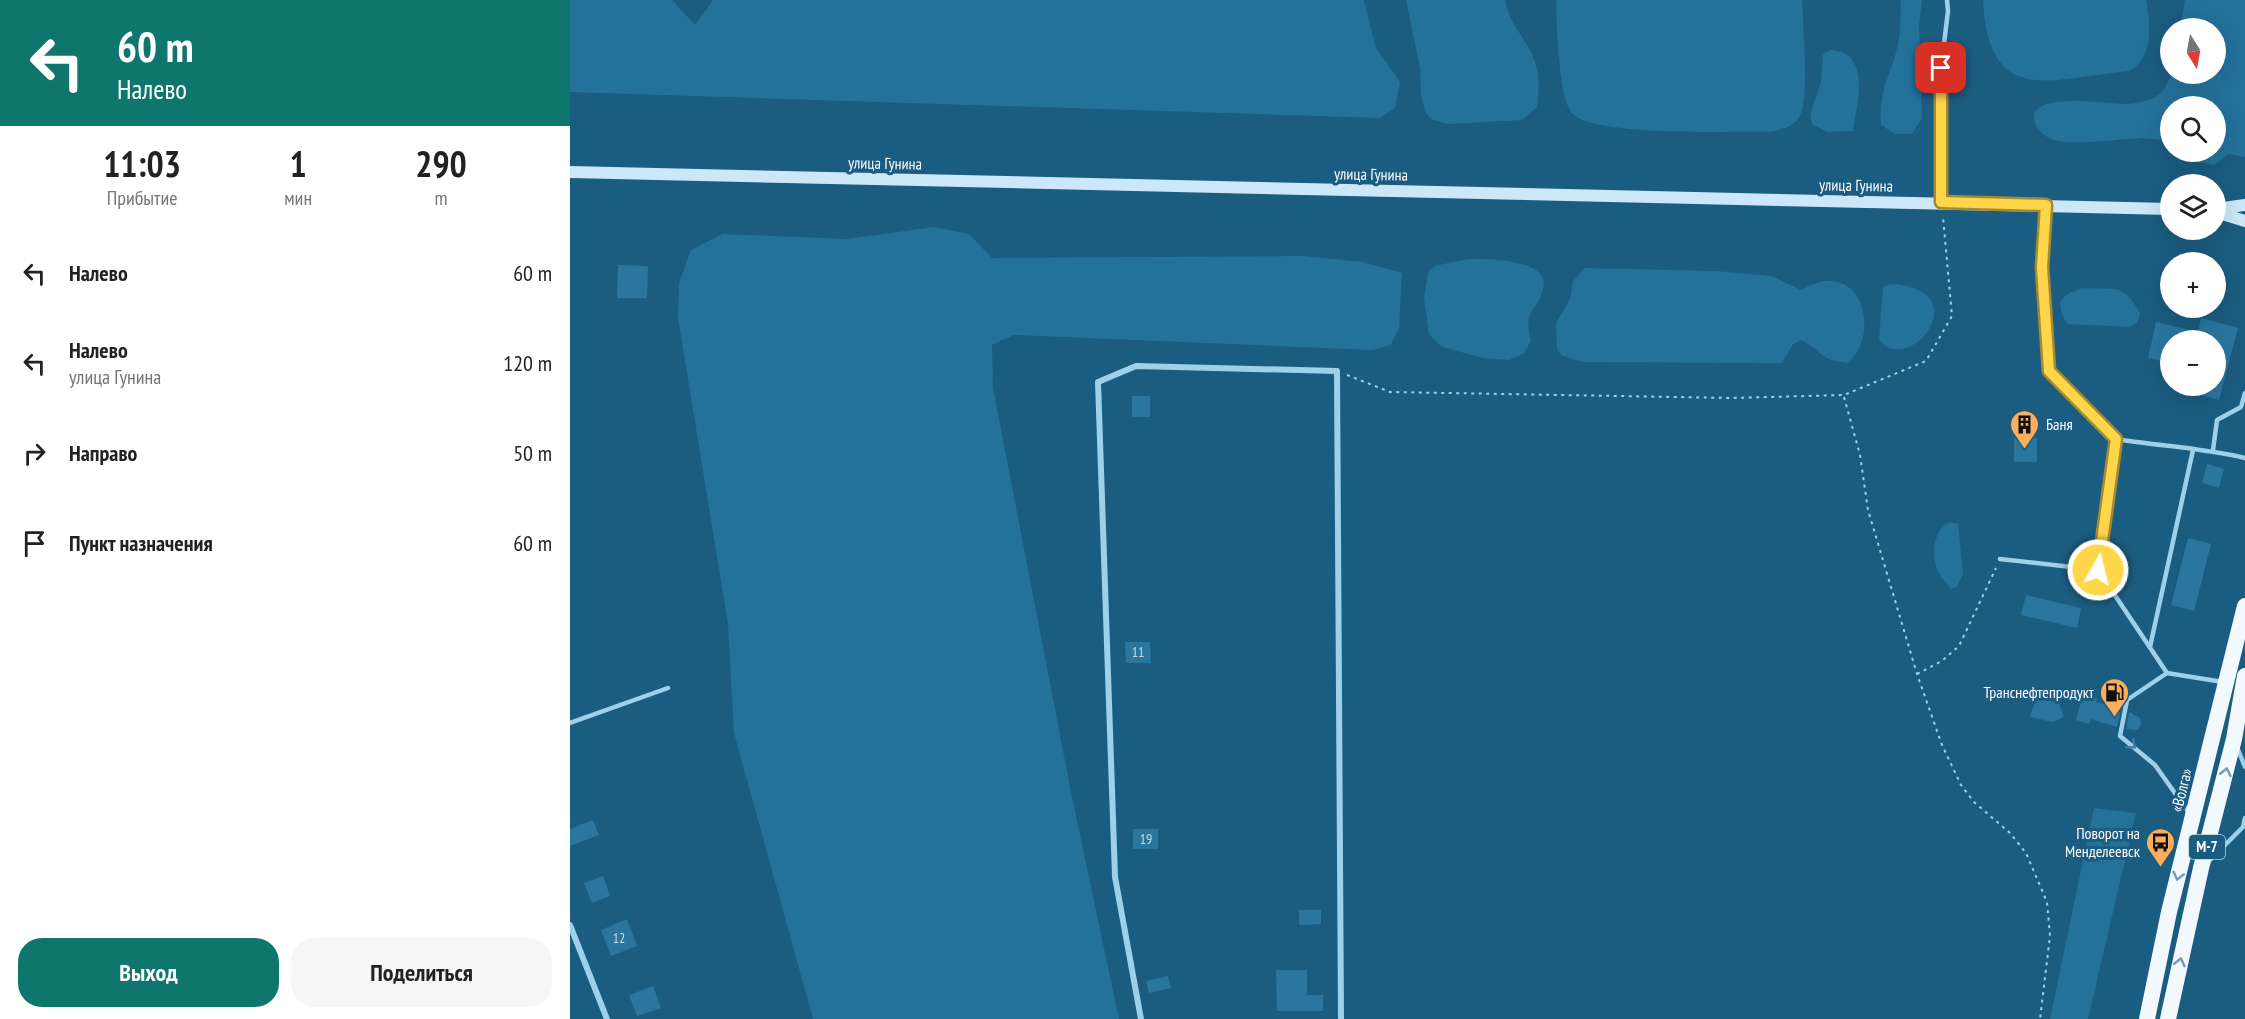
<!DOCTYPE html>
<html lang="ru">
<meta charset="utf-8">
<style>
:root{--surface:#fff;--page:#f6f6f6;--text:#222;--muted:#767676;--accent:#0f766e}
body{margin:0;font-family:"PT Sans Narrow",sans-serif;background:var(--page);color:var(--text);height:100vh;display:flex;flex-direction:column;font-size:22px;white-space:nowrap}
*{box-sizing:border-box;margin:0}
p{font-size:20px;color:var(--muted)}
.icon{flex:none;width:33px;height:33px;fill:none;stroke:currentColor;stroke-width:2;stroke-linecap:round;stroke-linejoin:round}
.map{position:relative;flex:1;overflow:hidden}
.sheet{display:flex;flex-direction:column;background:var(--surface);width:570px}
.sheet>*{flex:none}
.hud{background:#0f766e;color:#fff;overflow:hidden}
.needle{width:39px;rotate:169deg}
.controls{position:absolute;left:1590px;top:18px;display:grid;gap:12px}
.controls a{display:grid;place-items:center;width:66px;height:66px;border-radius:50%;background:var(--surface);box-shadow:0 6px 24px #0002;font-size:30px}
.pin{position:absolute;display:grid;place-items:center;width:51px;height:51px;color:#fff;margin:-26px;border-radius:12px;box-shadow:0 3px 9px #0006}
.me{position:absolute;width:66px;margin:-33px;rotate:8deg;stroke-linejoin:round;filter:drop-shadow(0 0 4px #0008)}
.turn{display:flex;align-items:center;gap:21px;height:126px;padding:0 18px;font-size:27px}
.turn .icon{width:78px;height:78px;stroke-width:2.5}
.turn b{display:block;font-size:42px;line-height:51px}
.eta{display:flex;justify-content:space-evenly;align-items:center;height:102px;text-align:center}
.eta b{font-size:36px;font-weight:700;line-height:42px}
.primary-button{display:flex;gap:12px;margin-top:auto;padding:12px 18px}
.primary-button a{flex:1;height:69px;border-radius:24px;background:var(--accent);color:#fff;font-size:24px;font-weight:700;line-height:69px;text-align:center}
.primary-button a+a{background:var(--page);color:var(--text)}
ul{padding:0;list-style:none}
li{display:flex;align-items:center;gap:18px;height:90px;padding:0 18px}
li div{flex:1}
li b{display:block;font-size:22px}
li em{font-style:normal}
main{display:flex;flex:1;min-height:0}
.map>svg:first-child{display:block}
.green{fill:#24719a}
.building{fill:#2a769f}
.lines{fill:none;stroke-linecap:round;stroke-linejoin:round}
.path{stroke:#9fd0ea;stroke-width:2;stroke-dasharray:3 4.5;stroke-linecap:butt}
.service{stroke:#9fd0ea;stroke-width:4.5}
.minor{stroke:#9fd0ea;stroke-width:6}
.secondary{stroke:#cbe7f8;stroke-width:12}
.trunk{stroke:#f1f9fe;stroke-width:16}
.oneway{stroke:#437fa0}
.oneway2{stroke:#719bb3}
.route-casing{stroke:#a68a30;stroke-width:15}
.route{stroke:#ffd54a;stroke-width:10}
.labels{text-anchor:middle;stroke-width:6;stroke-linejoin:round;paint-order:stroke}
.number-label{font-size:14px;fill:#cadde7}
.shield{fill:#1b5c81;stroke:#bbced9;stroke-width:1.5}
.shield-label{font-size:15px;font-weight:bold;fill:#fff}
.street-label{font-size:16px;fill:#fff;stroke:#1b5c81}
.poi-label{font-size:16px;fill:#fff;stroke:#1b5c81;text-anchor:end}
</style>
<main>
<section class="sheet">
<div class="hud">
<div class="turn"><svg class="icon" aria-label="left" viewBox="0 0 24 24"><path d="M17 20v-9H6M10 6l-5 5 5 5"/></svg><div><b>60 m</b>Налево</div></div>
</div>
<div class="eta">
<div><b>11:03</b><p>Прибытие</p></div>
<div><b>1</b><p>мин</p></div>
<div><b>290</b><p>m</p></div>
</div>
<ul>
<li><svg class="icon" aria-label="left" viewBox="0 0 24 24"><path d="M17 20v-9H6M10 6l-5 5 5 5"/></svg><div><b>Налево</b></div><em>60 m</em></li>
<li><svg class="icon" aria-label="left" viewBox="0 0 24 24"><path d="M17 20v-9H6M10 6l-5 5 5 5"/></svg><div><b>Налево</b><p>улица Гунина</p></div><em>120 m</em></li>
<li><svg class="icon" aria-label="right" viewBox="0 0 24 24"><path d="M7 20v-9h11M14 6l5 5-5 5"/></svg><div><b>Направо</b></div><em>50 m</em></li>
<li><svg class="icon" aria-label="arrive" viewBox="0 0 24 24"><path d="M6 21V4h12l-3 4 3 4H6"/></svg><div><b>Пункт назначения</b></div><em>60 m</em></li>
</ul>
<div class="primary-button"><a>Выход</a><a>Поделиться</a></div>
</section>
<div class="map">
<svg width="1675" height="1019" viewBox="0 0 1675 1019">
<rect width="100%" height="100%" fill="#1b5c81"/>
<g class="green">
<polygon points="0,0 102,0 125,25 143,0 794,0 806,48 830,82 825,108 810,118 0,92"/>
<path d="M836,0H935C939,24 956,38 964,59C970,74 969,91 967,107L952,120L878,124L861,119L855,112L851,94L850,68Z"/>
<path d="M986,0H1232C1233,25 1239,94 1231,113C1227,126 1213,129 1201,132C1166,131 1021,137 1002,113C988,97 987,23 986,0Z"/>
<path d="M1331,0H1352L1349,25L1352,118L1342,134H1325L1311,125C1308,85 1324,72 1329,38C1331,26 1330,12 1331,0Z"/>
<path d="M1413,0H1576C1580,25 1585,56 1559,71C1482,78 1418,109 1413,0Z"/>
<path d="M1615,0H1675V157L1659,154L1644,165L1627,162L1620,152H1646V106H1600V141C1591,140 1582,139 1573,138C1551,138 1500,147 1481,139C1475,136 1467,130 1465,123C1454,90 1538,104 1555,104C1564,104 1579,101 1587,96C1594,92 1599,81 1601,74H1646V28H1610Z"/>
<path d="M1261,50C1302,52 1287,105 1283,131L1257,132L1242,124L1240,115L1251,82L1253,54Z"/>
<polygon points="364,227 399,234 422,258 733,256 793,262 832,273 829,328 821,345 802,350 444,335 422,345 423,388 502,797 549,1019 243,1019 164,733 158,624 108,318 109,283 121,250 153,234 277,239"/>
<path d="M898,259C915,259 982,258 973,289C966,315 953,307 961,341L954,353L939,360L913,358L872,347L859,334L854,298L858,273L864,266Z"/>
<path d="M1015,268L1146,271L1202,276L1231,290C1241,285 1251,280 1262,281C1293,283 1301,325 1289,349C1287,354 1281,359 1278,363C1248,360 1253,351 1231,340L1223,344L1212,363L1014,362L993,356L987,350L986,323L1000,299L1003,281Z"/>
<path d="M1321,284C1409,289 1340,378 1309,340L1313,287Z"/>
<path d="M1513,288C1546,290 1554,282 1570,314L1567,323L1559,327L1497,324C1485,301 1489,296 1513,288Z"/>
<path d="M1381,522L1388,524L1393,573L1387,587L1381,589C1377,584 1372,579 1369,573C1361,558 1362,528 1381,522Z"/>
<polygon points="1524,808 1566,813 1518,1019 1480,1019"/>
</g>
<g class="building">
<polygon points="48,265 78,266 77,298 47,298"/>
<polygon points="1631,318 1668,328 1649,400 1608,389 1609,386 1646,386 1646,340 1600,340 1600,363 1578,358 1586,322 1628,332"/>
<rect x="562" y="396" width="18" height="21"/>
<rect x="1444" y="438" width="23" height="24"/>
<polygon points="1637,464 1654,469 1649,488 1632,483"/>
<polygon points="1618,538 1641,544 1624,611 1601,605"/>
<polygon points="1456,595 1511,608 1507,628 1451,615"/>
<polygon points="555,642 580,642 581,663 556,663"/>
<polygon points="1513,694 1527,698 1526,702 1551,709 1547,727 1521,719 1519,724 1506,720"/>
<polygon points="1466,698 1489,703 1494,717 1483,722 1460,717"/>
<polygon points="1559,712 1570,718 1571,724 1567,730 1556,729"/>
<polygon points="23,820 29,835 0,846 0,829"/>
<rect x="563" y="829" width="25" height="20"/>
<polygon points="33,876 40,896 22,903 14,883"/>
<polygon points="729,910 751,910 751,924 729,925"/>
<polygon points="57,919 67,946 41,956 31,930"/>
<polygon points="706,970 737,970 737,995 753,995 753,1011 707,1011"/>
<polygon points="598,976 601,988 579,993 576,981"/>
<polygon points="83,986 91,1008 67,1016 59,995"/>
</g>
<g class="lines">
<g class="path">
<polyline points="777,375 820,392 1161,398 1274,395 1356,361 1382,316 1373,217"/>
<polyline points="1274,397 1290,455 1298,510 1347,674 1372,745 1391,785 1404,802 1440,833 1456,853 1477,902 1480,936 1470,1019"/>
<polyline points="1347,674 1372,661 1389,646 1426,568"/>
</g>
<g class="service">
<polyline points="1371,202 1371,68 1378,11 1377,0"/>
<polyline points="1476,206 1472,267 1479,371 1546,439"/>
<polyline points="1643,450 1647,420 1671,407 1675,393"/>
<polyline points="1430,559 1528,570"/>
<polyline points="1580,647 1623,450"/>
<path d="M1597,673L1528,570L1546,439C1589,446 1633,448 1675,458"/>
<polyline points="0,723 98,688"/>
<polyline points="1667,747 1675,767"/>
<polyline points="1619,813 1585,765 1550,736 1557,700 1597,673 1653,682"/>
<polyline points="1640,860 1673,827 1675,818"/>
</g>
<g class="minor">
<polyline points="0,925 37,1019"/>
<polyline points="571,1019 545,877 528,382 566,366 767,371 771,1019"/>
</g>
<g class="secondary">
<polyline points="0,172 1600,209"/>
<polyline points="1646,209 1675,205"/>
<polyline points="1646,212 1675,221"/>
</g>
<g class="trunk">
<polyline points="1577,1019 1599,912 1675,606"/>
<polyline points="1598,1019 1631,868 1664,739 1675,676"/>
</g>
</g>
<defs><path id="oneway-chevron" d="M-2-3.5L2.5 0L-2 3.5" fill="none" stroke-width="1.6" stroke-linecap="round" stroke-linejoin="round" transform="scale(1.5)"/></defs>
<use class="oneway" href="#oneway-chevron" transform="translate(1562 745) rotate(40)"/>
<g class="oneway2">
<use href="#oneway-chevron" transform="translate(1656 772) rotate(-77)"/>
<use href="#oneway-chevron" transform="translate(1608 876) rotate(104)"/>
<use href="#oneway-chevron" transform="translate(1610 962) rotate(-77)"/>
</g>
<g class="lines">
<defs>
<polyline id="route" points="1371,68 1371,202 1476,205 1472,267 1479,371 1546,439 1528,570"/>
</defs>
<use href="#route" class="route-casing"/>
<use href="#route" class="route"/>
</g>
<defs>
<symbol id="building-pin" viewBox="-11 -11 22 30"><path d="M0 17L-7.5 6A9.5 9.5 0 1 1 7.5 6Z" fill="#fcae5c" stroke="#1b5c81"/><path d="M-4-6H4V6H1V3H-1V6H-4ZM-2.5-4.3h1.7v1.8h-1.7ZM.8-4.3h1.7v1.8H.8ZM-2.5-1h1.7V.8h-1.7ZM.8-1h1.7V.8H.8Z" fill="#111"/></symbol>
<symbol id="fuel-pin" viewBox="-11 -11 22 30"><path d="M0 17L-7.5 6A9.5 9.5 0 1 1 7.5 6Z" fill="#fcae5c" stroke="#1b5c81"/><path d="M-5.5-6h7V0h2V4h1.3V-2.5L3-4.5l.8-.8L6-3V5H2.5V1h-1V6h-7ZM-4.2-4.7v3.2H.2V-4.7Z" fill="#111"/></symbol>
<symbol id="bus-pin" viewBox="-11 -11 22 30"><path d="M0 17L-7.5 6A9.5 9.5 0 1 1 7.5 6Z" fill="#fcae5c" stroke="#1b5c81"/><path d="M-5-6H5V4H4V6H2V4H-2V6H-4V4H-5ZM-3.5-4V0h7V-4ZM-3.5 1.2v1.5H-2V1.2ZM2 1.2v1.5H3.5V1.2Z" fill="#111"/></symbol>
</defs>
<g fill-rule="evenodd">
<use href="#building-pin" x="1438" y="408" width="33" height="45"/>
<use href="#fuel-pin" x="1528" y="676" width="33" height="45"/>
<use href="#bus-pin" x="1574" y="826" width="33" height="45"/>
</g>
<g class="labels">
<g class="number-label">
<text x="568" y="657">11</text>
<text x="576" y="844">19</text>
<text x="49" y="943">12</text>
</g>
<rect class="shield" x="1619" y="835" width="36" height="24" rx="4.5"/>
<g class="shield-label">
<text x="1637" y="852">М-7</text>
</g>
<g class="street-label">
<text transform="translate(315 163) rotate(1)" y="6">улица Гунина</text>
<text transform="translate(801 174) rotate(1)" y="6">улица Гунина</text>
<text transform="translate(1286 185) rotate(1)" y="6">улица Гунина</text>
<text transform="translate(1611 790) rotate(-76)" y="6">«Волга»</text>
</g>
<g class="poi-label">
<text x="1476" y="430" text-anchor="start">Баня</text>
<text x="1524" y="698">Транснефтепродукт</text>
<text x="1570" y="839">Поворот на<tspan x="1570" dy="18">Менделеевск</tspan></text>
</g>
</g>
</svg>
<div class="controls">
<a><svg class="needle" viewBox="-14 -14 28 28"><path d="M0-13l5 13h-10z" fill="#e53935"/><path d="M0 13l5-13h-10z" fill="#767676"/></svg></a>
<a><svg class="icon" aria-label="search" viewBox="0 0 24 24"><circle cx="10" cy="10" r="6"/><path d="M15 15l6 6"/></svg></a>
<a><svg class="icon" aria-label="layers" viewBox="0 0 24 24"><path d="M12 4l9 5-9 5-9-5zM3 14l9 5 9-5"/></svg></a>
<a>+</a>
<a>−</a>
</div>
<div class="pin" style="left:1371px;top:68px;background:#d93025"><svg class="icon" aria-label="arrive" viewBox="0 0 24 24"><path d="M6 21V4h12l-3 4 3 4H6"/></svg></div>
<svg class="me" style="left:1528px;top:570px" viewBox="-20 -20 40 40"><circle r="17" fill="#ffd54a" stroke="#fff" stroke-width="3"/><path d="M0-11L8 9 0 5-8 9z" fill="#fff"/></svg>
</div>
</main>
